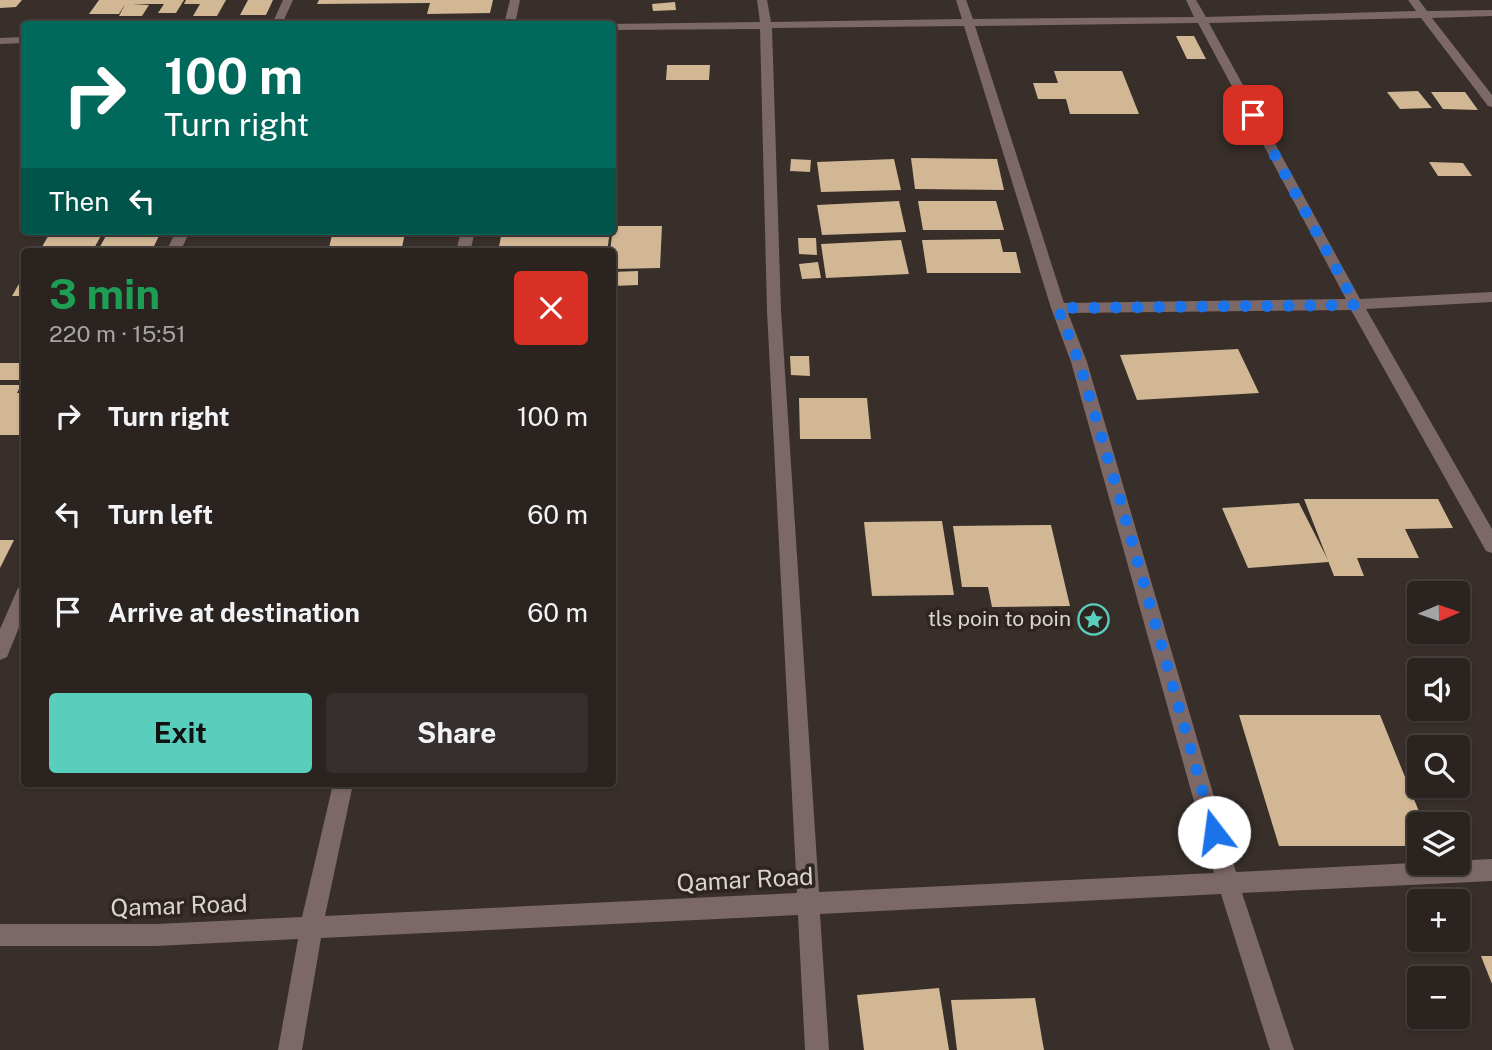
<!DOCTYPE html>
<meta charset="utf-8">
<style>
:root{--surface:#2a2320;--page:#362f2d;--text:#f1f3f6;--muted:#a5a4a5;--line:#46403e;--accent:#5acebd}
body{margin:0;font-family:"Public Sans",sans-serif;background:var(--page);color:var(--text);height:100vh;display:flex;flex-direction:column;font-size:26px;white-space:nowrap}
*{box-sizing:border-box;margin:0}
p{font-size:23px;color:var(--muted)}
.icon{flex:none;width:38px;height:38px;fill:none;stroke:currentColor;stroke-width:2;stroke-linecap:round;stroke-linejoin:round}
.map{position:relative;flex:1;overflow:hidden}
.sheet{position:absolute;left:21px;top:248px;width:595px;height:539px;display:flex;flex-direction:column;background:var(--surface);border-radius:7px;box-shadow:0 2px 5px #0004,0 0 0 2px var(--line)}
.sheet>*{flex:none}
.hud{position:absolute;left:21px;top:21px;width:595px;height:214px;border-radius:7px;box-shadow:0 2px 5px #0004,0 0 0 2px var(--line);background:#00695c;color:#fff;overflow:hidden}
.needle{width:46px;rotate:88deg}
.controls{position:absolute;left:1407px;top:581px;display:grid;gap:14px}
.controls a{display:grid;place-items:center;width:63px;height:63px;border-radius:7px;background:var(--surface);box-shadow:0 2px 5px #0004,0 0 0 2px var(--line);font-size:35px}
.pin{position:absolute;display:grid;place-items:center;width:60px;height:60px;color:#fff;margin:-30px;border-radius:14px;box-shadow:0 4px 10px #0006}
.me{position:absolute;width:77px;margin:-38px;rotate:345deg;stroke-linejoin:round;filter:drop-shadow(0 0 5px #0008)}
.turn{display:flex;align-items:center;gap:24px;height:147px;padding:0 28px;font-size:32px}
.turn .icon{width:91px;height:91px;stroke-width:2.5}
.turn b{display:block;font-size:49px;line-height:60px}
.then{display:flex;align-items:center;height:66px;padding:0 28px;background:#0003;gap:14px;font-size:26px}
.round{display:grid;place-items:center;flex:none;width:74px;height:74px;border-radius:7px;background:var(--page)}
.head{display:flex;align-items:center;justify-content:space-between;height:119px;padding:0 28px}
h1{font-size:42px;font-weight:700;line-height:52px;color:#1e9e55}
.button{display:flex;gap:14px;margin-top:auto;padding:14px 28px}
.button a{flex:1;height:80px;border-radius:7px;background:var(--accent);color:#111;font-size:28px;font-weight:700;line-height:80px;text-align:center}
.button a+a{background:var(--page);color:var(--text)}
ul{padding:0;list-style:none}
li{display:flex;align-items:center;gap:21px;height:98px;padding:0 28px}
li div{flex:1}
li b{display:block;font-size:26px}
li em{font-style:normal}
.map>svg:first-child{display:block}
.building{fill:#d1b794}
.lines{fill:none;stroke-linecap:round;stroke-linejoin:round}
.minor{fill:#7c6867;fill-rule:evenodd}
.route{stroke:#1a73e8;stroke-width:12;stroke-dasharray:0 21.6}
.labels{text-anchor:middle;stroke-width:7;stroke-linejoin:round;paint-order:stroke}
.poi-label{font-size:21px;fill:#dad3d0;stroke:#2e2520;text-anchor:end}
.near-street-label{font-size:24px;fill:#dad3d0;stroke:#2e2520}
</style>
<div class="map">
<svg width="1492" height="1050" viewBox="0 0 1492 1050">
<rect width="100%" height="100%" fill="#382f2a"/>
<g class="building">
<polygon points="0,0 22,0 16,7 0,8"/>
<polygon points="99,0 184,0 176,13 158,13 164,4 132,4 149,5 142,16 119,16 125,4 119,14 89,14"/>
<polygon points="186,0 226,0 217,16 193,16 200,4 184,4"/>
<polygon points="248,0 273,0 266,15 240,15"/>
<polygon points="319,0 493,0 490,13 427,14 430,3 317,4"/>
<polygon points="675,2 676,10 653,11 652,4"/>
<polygon points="1176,36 1194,36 1206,59 1187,59"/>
<polygon points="667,65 710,65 709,80 666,80"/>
<polygon points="1054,71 1122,71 1139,114 1070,114 1066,99 1038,99 1033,83 1058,83"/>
<polygon points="1418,91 1432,108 1400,109 1387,92"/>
<polygon points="1431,92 1465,92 1478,110 1443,109"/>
<polygon points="911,158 997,159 1004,190 915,189"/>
<polygon points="791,159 811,160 810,172 790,171"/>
<polygon points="894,159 901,190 821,192 817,162"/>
<polygon points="1429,162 1463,163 1472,176 1438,176"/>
<polygon points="899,201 906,232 822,235 817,205"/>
<polygon points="918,201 996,201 1004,230 923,230"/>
<polygon points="613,226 662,226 660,268 612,269 612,252 610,252"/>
<polygon points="502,231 610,231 607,252 498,252"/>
<polygon points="103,232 92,252 39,252 50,233"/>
<polygon points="405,233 401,252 328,252 332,235"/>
<polygon points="107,234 160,234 151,252 97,252"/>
<polygon points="798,238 816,238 817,255 799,254"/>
<polygon points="1000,239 1003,252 1016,252 1021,273 927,273 922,240"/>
<polygon points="901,240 909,274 826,278 821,244"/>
<polygon points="818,262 821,278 802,279 799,264"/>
<polygon points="638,271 638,285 612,286 612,272"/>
<polygon points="24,275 24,296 12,296"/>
<polygon points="1238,349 1259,393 1137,400 1120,355"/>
<polygon points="790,356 809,356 810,376 791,375"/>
<rect x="0" y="363" width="24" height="17"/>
<polygon points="0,385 21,385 17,393 24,393 24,435 0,435"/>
<polygon points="799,398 867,398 871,439 800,439"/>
<polygon points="1304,499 1438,499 1453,528 1405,529 1419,558 1357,558 1364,576 1334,576"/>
<polygon points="1299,503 1329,562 1248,568 1222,508"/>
<polygon points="942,521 954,595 872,596 864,522"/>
<polygon points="1051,525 1070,606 992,607 988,587 962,587 953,526"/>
<polygon points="0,540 14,540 0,568"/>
<polygon points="1239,715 1380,715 1424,824 1419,824 1419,846 1279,846"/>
<polygon points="1481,956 1492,956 1492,984"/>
<polygon points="939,988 949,1050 864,1050 857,995"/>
<polygon points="1035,998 1044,1050 957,1050 951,1000"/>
</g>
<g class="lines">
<g class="minor">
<polygon points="283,0 293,0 282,24 272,24"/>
<polygon points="510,0 520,0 515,24 504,24"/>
<path d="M757,0H767L771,22L962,19L956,0H966L973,19L1194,17L1186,0H1196L1206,17L1416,11L1408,0H1419L1427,11L1492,10V16L1432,18L1492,95V107L1488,106L1421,18L1209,23L1360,299L1492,292V302L1366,309L1492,529V553L1486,551L1351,310L1068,313L1087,362L1236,872L1492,859V881L1242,893L1294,1050H1270L1221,894L820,914L829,1050H805L798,915L321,938L302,1050H278L298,939L156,946H0V924H156L302,917L333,784H353L325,916L797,893L767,311L760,29L612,30V24H608L760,22ZM1198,23L1346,299L1064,303L975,26ZM964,26L1051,308L1071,362L1214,873L819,892L781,311L772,28Z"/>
<polygon points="24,37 24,43 0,44 0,38"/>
<polygon points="176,231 190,231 180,252 166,252"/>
<polygon points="461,231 475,231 470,252 456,252"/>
<polygon points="24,586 24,615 7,657 0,660 0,629 18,588"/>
</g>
</g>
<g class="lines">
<polyline class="route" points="1214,832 1120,499 1079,362 1058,308 1356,305 1253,115"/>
</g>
<defs>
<symbol id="sight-ring" viewBox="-11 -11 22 22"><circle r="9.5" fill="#2e2520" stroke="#5acebd" stroke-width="1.5"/><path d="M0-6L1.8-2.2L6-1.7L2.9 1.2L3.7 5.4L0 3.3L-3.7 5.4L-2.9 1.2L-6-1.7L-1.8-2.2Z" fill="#5acebd"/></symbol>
</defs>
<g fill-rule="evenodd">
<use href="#sight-ring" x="1076" y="602" width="35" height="35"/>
</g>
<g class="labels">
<g class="poi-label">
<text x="1071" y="626">tls poin to poin</text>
</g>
<g class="near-street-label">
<text transform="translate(745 880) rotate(-3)" y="8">Qamar Road</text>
<text transform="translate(179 906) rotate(-2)" y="8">Qamar Road</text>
</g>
</g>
</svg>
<div class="controls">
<a><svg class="needle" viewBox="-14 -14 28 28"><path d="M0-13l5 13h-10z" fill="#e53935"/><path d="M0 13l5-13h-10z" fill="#a5a4a5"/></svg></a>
<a><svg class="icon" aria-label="sound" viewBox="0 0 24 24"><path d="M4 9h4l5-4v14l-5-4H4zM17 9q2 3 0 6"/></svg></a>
<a><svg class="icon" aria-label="search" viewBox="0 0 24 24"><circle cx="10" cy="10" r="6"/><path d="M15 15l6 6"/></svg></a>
<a><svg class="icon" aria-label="layers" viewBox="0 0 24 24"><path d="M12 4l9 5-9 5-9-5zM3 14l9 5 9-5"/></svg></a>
<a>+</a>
<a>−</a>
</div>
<div class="pin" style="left:1253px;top:115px;background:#d93025"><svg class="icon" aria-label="arrive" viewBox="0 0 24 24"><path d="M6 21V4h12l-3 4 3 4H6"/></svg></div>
<svg class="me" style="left:1214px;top:832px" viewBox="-20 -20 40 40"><circle r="19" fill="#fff"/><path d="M0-13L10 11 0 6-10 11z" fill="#1a73e8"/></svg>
<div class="hud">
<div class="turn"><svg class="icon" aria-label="right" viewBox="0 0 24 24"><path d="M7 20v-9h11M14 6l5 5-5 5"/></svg><div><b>100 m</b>Turn right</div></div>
<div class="then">Then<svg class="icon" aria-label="left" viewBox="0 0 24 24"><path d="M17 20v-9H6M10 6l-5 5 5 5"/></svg></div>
</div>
<section class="sheet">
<div class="head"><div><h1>3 min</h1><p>220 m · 15:51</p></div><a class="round" style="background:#d93025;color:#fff"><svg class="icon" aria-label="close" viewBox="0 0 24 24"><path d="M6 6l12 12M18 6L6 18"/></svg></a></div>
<ul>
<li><svg class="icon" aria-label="right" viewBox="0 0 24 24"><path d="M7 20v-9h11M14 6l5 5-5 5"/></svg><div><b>Turn right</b></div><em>100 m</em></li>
<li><svg class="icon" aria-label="left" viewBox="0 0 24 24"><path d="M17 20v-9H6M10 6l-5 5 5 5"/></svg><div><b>Turn left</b></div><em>60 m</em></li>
<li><svg class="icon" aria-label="arrive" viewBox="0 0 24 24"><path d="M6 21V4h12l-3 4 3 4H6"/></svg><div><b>Arrive at destination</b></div><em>60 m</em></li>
</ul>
<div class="button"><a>Exit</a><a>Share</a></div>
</section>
</div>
